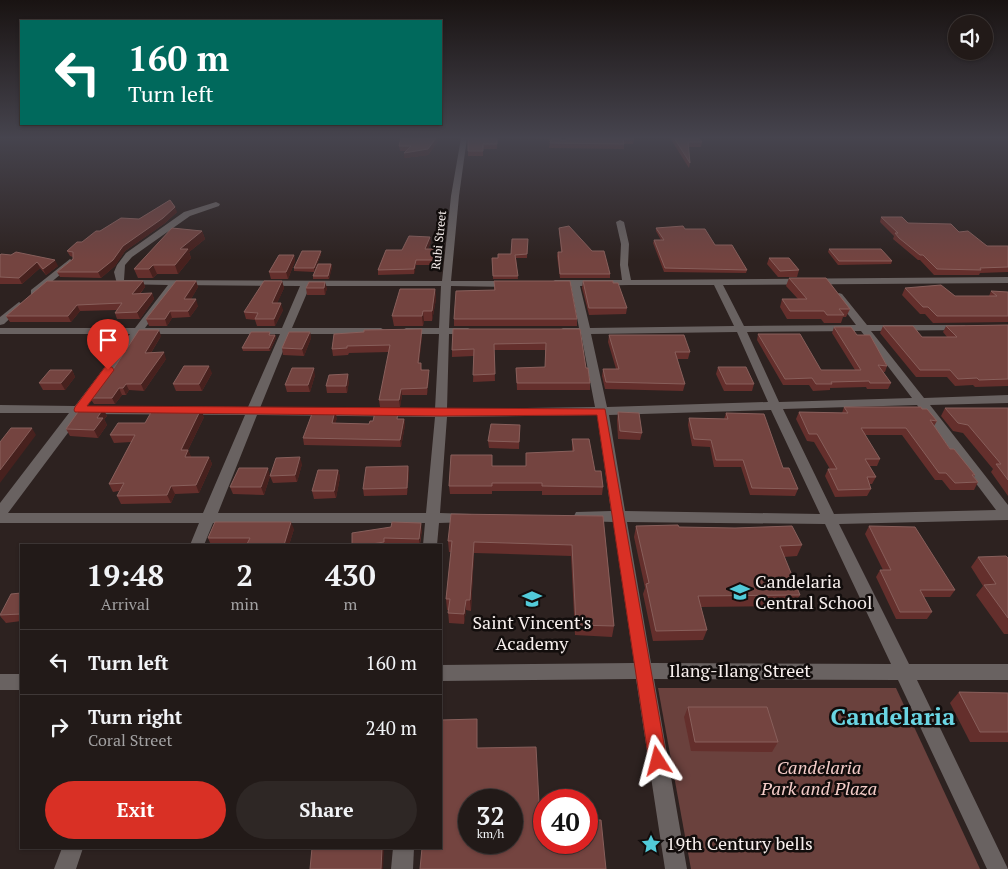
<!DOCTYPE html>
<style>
:root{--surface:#221a18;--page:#2e2725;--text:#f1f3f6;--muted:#a2a1a2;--line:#3f3837;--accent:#d93025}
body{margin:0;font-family:"PT Serif",serif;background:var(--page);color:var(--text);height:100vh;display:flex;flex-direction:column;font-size:19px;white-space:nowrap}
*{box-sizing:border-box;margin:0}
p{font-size:16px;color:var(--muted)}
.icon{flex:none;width:28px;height:28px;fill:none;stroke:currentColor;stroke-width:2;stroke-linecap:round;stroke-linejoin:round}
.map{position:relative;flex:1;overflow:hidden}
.sheet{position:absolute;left:20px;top:544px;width:422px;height:305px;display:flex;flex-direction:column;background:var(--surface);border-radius:0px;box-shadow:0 1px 4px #0004,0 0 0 1px var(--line)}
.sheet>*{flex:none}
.banner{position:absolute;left:20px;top:20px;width:422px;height:105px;border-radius:0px;box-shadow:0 1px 4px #0004,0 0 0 1px var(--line);background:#00695c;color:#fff;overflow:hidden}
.buttons{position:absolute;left:948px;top:15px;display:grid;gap:10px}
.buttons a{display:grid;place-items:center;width:45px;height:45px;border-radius:50%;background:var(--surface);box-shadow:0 1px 4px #0004,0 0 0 1px var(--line);font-size:25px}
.speed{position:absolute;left:458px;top:789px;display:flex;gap:10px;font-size:25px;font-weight:700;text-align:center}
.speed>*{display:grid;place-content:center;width:65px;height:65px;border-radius:50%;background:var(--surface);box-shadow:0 1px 4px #0004,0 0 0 1px var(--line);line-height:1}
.speed small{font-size:12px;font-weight:400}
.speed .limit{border:8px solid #d22;background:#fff;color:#111}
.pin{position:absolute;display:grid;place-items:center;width:42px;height:42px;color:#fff;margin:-51px -21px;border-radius:50% 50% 50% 0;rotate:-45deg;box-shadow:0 0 5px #0007}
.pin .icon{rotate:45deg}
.me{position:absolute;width:55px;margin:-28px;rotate:351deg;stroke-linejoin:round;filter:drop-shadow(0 0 4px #0008)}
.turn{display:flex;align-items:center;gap:18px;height:105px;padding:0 25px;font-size:22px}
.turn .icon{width:65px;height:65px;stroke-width:2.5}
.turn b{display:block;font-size:35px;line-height:42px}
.eta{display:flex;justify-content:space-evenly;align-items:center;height:85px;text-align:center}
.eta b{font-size:30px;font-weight:600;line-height:35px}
.cta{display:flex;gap:10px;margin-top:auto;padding:10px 25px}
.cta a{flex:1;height:58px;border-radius:30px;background:var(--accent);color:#fff;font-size:20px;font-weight:600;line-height:58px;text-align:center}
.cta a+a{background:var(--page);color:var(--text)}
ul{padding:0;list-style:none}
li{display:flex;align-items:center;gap:15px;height:65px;padding:0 25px;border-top:1px solid var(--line)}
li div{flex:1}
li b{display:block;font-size:19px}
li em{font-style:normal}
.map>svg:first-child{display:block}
.green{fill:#6a413d}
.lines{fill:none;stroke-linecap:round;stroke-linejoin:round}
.minor{fill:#696261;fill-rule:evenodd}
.wall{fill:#642f2c}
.shaded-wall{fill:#47211e}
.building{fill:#744440;stroke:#885f5b;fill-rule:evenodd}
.route{fill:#d93025;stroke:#8d1f18}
.labels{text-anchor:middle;stroke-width:5;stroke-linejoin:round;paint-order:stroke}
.far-street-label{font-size:12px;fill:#f7efed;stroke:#120d0c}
.near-poi-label{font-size:18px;fill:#f7efed;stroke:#120d0c;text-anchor:start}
.near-street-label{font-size:18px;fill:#f7efed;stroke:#120d0c}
.near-park-label{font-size:18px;font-style:italic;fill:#f5cdc9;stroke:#120d0c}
.near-district-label{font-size:24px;font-weight:bold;fill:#6ad5e3;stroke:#120d0c}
</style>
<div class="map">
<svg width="1008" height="869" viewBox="0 0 1008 869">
<rect width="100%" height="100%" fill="#2d2220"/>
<polygon class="green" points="658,688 896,688 980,869 691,869"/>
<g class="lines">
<g class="minor">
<path d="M461,138H467L459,196L451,281H510L515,284L510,287L451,286L449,328H468L473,331L468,334H449L447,409L595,407L581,334H563L558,331L563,328H579L571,286H555L550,283L555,280H622L620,265L621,244L616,222L620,220L624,222L629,244L628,265L631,280L1008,277V283L723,285L744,326L856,325L834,296L839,293L842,294L867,325H965L966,327L961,330L871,331L924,398L1008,395V403L930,405L1008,505V520L839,524L909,664H1008V680H917L1008,869H987L898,680L654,679L687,869H665L636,679L441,681V665L634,663L613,522L581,521L576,520L574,516L576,512L611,511L597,415L447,417L440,513L471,514L473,518L471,522L439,523L437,545H423L425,523H213L204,545H190L199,523H0V503L69,413H0V405L75,406L130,334H0V328H135L168,285L117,284L114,272L117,265L126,253L184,212L216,202L220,204L219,206L190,216L132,257L125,265L124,280L442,281L451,196ZM177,285L300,286L282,328H145ZM629,285H714L734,326L590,328L580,286ZM310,286H441L439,328H406L401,331L406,334H439L435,409L260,408L290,334H381L386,331L381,328H292ZM861,331L912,398L779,402L747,332ZM737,332L768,402L607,407L591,334ZM141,334H280L248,407L87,406ZM917,405L996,510L834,514L783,409ZM771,410L820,514L625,511L609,415ZM82,414L245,415L203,513H8ZM257,415L435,417L426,513H218ZM627,522L825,524L891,664L651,663Z"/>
<polygon points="70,259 74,262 73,264 37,294 31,294 31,290"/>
<polygon points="19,302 24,305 22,307 4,324 0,325 0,317"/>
<rect x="0" y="674" width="21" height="16"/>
<polygon points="62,848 83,848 76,869 54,869"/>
<polygon points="393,848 414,848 413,869 391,869"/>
</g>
</g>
<g class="wall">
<polygon points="468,138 560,138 560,140 566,140 567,138 634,139 633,144 624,144 624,149 549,148 550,141 549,141 549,139 497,138 497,149 483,149 483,156 468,156"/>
<polygon points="670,138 699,138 702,142 701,147 688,147 690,163 689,168"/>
<polygon points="438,141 428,155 404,158 406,151 400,151 399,146"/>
<polygon points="177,212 165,223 125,251 115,266 101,278 60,277 57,272 73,259 73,257 70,256 67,251 100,231 139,219"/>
<polygon points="881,217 908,223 959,232 987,246 1008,246 1008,272 980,273 979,275 934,275 920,260 918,260 893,239 894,236 880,222"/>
<polygon points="559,228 592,251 610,274 610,278 560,278 557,256 558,252 561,252"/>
<polygon points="656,228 685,229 715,245 747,270 746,273 664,272 653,243 654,240 661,240 656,231"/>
<polygon points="202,231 205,239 189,252 191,258 178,274 157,274 153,278 138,278 134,269"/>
<polygon points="528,239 527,258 516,258 518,279 493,279 492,258 498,258 511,254"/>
<polygon points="431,242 428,249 436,249 436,265 416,265 414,274 378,275 378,270 402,250"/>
<polygon points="829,249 892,261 891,264 838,265 828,252"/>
<polygon points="321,251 321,254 314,272 294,271 294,268"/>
<polygon points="0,255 58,266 46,275 40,268 22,284 0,284"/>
<polygon points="294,255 295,261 288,279 271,279 269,272"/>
<polygon points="769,258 799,270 797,277 778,277 767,264"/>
<polygon points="331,264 332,267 329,279 313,279 313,276"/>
<polygon points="789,278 850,309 846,317 843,317 841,323 824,323 821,319 787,319 780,307 782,299 798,299 786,286"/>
<polygon points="143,281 145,287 140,294 152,293 154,299 140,319 117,319 115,313 117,310 80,311 71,322 10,322 6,316"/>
<polygon points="196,281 198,287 191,299 198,306 190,317 172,318 167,326 149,326 146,319"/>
<polygon points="282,281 284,288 277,303 283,310 275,326 257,326 255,320 246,319 244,312"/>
<polygon points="494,281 577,319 577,326 454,326 454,319 494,290"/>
<polygon points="583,281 613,283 627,308 626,314 589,315 582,288"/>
<polygon points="306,288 327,288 325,295 307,295"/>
<polygon points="905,288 955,296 989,296 991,291 1008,292 1008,322 933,323 925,314 920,314 902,295"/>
<polygon points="435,289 436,299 432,321 424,321 423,326 394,326 392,316"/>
<polygon points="1008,325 1008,386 975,387 973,385 955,386 947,377 916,377 880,333 883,326 922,337 947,337 943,332 946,326"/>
<polygon points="834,327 857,335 887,366 885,372 883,372 891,383 888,389 867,389 866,387 830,388 830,390 813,391 809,385 783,385 757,340 758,334 821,370 855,370 832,333"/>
<polygon points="580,329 586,368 590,383 590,390 517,390 516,368 545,367 545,350 494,350 495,381 473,382 474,356 452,357 452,350"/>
<polygon points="270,332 270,335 275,335 276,338 270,351 243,351 242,348"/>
<polygon points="310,332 311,338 304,356 283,355 282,348"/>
<polygon points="334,334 422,336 419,363 422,370 429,377 427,395 402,395 400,407 380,407 379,400 389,352 349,353 348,355 333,356 332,349"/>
<polygon points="609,335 690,352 688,359 677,359 685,384 683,391 605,389 602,376 603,369 616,369 608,342"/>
<polygon points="161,336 151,353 166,359 144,391 129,390 126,395 122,395 115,404 94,404 90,398"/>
<polygon points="718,367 754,384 752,391 724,391 716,374"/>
<polygon points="72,370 75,377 65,390 43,390 39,383"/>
<polygon points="212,373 202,391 176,391 173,384"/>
<polygon points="315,375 310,392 287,392 285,385"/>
<polygon points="349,381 347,393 327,393 326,386"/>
<polygon points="844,407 922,409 937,421 934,426 950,449 975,475 974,477 978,482 974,490 950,490 942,480 935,480 902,435 865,435 880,459 877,466 870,466 876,477 872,484 869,484 871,489 867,496 835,497 825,476 828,469 830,469 814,442 807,441 796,419 799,412 842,413"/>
<polygon points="945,408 1008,408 1008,496 991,472 993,469 963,433 953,431 941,416"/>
<polygon points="103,409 107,416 104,419 107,425 98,438 70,436 66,429"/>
<polygon points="618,412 642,433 640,440 618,439 617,420"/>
<polygon points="726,413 783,468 798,489 795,496 750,495 741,467 714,467 710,447 692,446 688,425 689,418 724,419"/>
<polygon points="204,417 188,450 191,457 209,457 212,464 199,493 175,494 171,503 121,504 117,496 119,491 113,492 109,484 131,442 114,443 110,435 145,423"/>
<polygon points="337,418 335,423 369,424 404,419 405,425 401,447 304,445 303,438"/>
<polygon points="520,425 519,449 489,448 488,441"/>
<polygon points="572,439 595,471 603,487 602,495 542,495 542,491 492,491 492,494 450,494 449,486 492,466 526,466 572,452"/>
<polygon points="302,464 297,482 273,483 270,476"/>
<polygon points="408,466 409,473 407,495 364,496 363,489"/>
<polygon points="338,470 340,477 336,498 314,499 312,491"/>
<polygon points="270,476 264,495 233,494 230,487"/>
<polygon points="603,516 614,626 612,637 575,635 571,556 474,553 471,611 466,610 464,624 449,623 448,610 447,610 446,599 451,552 449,552 448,541"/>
<polygon points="636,526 679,527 802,545 797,556 784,557 800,595 794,606 701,607 707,630 703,640 653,641 643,594 645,588 634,537"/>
<polygon points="869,526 955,590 950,597 924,597 932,612 927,619 896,619 876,577 880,570 883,570 865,534"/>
<polygon points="391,527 422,530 420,545 352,545"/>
<polygon points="294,529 289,545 211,545 208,538"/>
<polygon points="978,557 1008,558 1008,634 1004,634 976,595 983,586 971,567"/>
<polygon points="21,593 21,621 6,623 0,616"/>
<polygon points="959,692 1008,693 1008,742 970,742 950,703"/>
<polygon points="688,707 778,742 772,752 691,751 684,717"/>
</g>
<g class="shaded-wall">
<polygon points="436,138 438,138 438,141 428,155 404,158 404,153"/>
<polygon points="175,207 177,212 165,223 125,251 115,266 101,278 98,272 123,246"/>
<polygon points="202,231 205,239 189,252 191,258 178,274 175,265 180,249"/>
<polygon points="430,237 431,242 426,254 425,249"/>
<polygon points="321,251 321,254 314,272 314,268"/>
<polygon points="294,255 295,261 288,279 286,272"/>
<polygon points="55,260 58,266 46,275 43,269"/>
<polygon points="416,260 416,265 414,274 414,269"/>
<polygon points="37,262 40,268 22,284 19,278"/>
<polygon points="331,264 332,267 329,279 328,276"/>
<polygon points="153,265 157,274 153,278 149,269"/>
<polygon points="143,281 145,287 134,300 132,294"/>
<polygon points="196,281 198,287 187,306 184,299"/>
<polygon points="282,281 284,288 274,310 272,303"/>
<polygon points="325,282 327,288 325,295 324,288"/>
<polygon points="435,289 436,299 432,321 432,311"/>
<polygon points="152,293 154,299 140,319 137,312"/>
<polygon points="196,299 198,306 190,317 188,311"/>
<polygon points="281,303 283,310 275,326 274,319"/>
<polygon points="77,305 80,311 71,322 68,316"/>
<polygon points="170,311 172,318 167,326 165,319"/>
<polygon points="423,311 424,321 423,326 422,316"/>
<polygon points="422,329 422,336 418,370 418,363"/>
<polygon points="159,330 161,336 147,359 145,353"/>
<polygon points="310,332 311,338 304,356 302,349"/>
<polygon points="275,335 276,338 270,351 269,348"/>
<polygon points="164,352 166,359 144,391 141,384"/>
<polygon points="209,366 212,373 202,391 199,384"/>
<polygon points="314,368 315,375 310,392 308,385"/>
<polygon points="72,370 75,377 65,390 61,383"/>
<polygon points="429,370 429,377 427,395 427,388"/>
<polygon points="348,374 349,381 347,393 346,386"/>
<polygon points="126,384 129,390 126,395 123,388"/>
<polygon points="119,388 122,395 115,404 112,398"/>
<polygon points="401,389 402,395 400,407 399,400"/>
<polygon points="103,409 107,416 104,419 107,425 98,438 94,430 97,418"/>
<polygon points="201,409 204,417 184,458 181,450"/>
<polygon points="335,411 337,418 333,430 332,423"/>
<polygon points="404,419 405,425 401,447 400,440"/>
<polygon points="32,428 36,435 0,483 0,470"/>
<polygon points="188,450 191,457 185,457"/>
<polygon points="209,457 212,464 199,493 196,485"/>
<polygon points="300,457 302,464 297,482 295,475"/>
<polygon points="408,466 409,473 407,495 407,488"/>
<polygon points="268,468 270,476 264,495 261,487"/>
<polygon points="338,470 340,477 336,498 334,491"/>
<polygon points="171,486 175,494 171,503 167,495"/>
<polygon points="291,522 294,529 289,545 284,545"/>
<polygon points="421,523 422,530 419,545 419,539"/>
<polygon points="474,542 474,553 471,611 470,600"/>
<polygon points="466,600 466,610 464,624 464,614"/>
<polygon points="382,848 384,848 383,869 381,869"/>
</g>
<g class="building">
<polygon points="401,138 436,138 428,149 404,153 411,146 399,146"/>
<polygon points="468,138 497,138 497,144 483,144 483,151 468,151"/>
<polygon points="552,138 560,138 560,140 566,140 567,138 633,138 634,139 623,139 624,144 550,143"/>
<polygon points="674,138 699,138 702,142 688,142 690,163"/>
<polygon points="170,200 175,207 163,218 123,246 113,260 98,272 57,272 73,259 73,252 67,251 77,242 82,242 96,231 100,231 121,218 139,219"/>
<polygon points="881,217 902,217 908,223 951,224 959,232 968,231 987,246 1008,246 1008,267 980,268 981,270 937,269 923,255 920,255 899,238 895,233 898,233"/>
<polygon points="569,226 592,251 604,251 610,274 560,274 558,252 562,252 559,228"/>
<polygon points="683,226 685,229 705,229 715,245 732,245 747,270 665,268 654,240 664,240 656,228"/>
<polygon points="172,228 202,231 180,249 188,249 175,265 153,265 149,269 134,269"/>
<polygon points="409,236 430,237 425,249 436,249 436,260 416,260 414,269 378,270 386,250 402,250"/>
<polygon points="512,239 528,239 527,254 515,255 518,276 493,276 492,258 498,258 498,254 511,254"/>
<polygon points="829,249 881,249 892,261 839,261"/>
<polygon points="302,251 321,251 314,268 294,268"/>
<polygon points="16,252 55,260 43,269 37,262 19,278 0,277 0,255 1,254 11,255"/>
<polygon points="279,255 294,255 286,272 269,272"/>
<polygon points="769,258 789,258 799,270 780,271"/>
<polygon points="318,264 331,264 328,276 313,276"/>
<polygon points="789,278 826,278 850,309 839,309 844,315 827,315 824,311 790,311 782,299 807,299"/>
<polygon points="47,281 143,281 132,294 152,293 137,312 115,313 122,303 77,305 68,316 6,316"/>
<polygon points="176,281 196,281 184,299 196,299 188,311 170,311 165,319 146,319"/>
<polygon points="264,281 282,281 272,303 281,303 274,319 255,319 258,313 244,312"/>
<polygon points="494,281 570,281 577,319 454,319 456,291 495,290"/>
<polygon points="583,281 613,281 613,283 618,283 627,308 589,308"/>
<polygon points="309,282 325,282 324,288 306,288"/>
<polygon points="941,285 955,296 997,296 991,291 1008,292 1008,316 937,316 928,307 923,307 905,288"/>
<polygon points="400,289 435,289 432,311 423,311 422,316 392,316"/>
<polygon points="1008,325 1008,379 979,380 977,378 958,379 950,370 920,370 883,326 913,326 922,337 957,337 946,326"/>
<polygon points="834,327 851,327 857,335 870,335 887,366 878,365 891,383 870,383 869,381 831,382 832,384 816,384 812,378 785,379 758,334 800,334 821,370 861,370"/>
<polygon points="422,329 418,363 421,363 421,370 429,370 427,388 401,389 399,400 379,400 390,345 347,346 347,348 332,349 334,334 364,332 364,330"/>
<polygon points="453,329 580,329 586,368 588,368 590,383 517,383 516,368 545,367 546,343 494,344 495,374 473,375 474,349 452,350"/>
<polygon points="139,330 159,330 145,353 164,352 141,384 126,384 123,388 119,388 112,398 90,398 112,371"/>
<polygon points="251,332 270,332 269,335 275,335 269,348 242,348"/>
<polygon points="289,332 310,332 302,349 282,348"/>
<polygon points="609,335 684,335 690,352 675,352 685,384 606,382 603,369 619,369"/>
<polygon points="184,366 209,366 199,384 173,384"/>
<polygon points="718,367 746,367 754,384 726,384"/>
<polygon points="292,368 314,368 308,385 285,385"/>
<polygon points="50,370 72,370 61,383 39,383"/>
<polygon points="348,374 346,386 326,386 329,375"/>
<polygon points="844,407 921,407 922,409 927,409 937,421 930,420 950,449 954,449 975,475 972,475 978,482 955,483 946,473 939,473 906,428 861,428 880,459 865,459 876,477 867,477 871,489 838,490 828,469 837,469 817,434 809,434 799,412 848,413"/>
<polygon points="945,408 1008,408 1008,480 996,464 1001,464 968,425 958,423"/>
<polygon points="80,409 103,409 97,418 103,418 94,430 66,429"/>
<polygon points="153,409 201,409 181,450 188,450 185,457 209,457 196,485 171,486 167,495 117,496 124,483 109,484 135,435 110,435 118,423 145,423"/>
<polygon points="313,411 335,411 332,423 369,424 370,421 373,421 375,412 398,412 397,419 404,419 400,440 303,438"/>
<polygon points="618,412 639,413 642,433 620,431"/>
<polygon points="726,413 764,414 783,468 789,468 798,489 752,488 743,460 716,460 711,440 694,439 689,418 728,419"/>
<polygon points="491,424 520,425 519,442 488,441"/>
<polygon points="11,428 32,428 0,470 0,442"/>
<polygon points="572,439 589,439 595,471 601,471 603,487 542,486 542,483 492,483 492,486 449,486 451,455 492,455 492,466 526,466 526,453 574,451"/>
<polygon points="300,457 295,475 270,476 276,458"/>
<polygon points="408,466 407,488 363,489 366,467"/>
<polygon points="239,468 268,468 261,487 230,487"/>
<polygon points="318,470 338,470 334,491 312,491"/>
<polygon points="451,514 603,516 614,626 576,625 572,545 474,542 470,600 466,600 464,614 448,613 450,599 446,599 452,541 448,541"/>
<polygon points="215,522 291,522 284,545 247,544 250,538 208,538"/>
<polygon points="392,522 421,523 419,539 384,538 384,542 366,545 352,545 352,533 391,527"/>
<polygon points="678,525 679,527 735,528 792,526 802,545 780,546 800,595 698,596 707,630 656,631 646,584 649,583 636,526"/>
<polygon points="869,526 915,527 955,590 920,590 932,612 900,612 880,570 891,570"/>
<polygon points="1006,556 1008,558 1008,618 984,585 996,584 978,557"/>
<polygon points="21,593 21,614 0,615 11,594"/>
<polygon points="959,692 1008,693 1008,732 980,732"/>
<polygon points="688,707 767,707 778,742 695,742"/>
<path d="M477,719V748L536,747L540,821H544V842H586V820H601L606,869H420L422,848H441V720ZM469,800H511V842H469Z"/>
<polygon points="312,848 382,848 381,869 310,869"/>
</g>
<linearGradient id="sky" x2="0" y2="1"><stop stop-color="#191312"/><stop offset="0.53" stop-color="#46444e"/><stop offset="1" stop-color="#46444e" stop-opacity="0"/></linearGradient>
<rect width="1008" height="260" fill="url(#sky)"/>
<polygon class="route" points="105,367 112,367 114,370 87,406 605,409 667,761 664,767 658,770 652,767 649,761 597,415 441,416 75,412 74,410 75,407"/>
<defs>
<symbol id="school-bare" viewBox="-9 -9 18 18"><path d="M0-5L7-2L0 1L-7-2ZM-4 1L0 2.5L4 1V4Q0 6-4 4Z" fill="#52cbd9" stroke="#120d0c" stroke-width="2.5" paint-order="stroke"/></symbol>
<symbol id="sight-bare" viewBox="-9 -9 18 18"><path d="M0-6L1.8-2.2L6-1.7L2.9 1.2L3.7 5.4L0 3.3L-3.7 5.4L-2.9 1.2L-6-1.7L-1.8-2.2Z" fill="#52cbd9" stroke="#120d0c" stroke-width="2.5" paint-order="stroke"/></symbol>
</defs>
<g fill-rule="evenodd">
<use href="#school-bare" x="726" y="578" width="28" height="28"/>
<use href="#school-bare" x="518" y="585" width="28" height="28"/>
<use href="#sight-bare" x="637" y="830" width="28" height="28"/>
</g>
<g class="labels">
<g class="far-street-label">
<text transform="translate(439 240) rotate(-84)" y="4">Rubi Street</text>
</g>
<g class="near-poi-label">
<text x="755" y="588">Candelaria<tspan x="755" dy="21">Central School</tspan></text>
<text x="532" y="629" text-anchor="middle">Saint Vincent's<tspan x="532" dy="21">Academy</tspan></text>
<text x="666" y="850">19th Century bells</text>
</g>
<g class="near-street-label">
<text x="740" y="677">Ilang-Ilang Street</text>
</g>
<g class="near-park-label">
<text x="819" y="774">Candelaria<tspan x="819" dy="21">Park and Plaza</tspan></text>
</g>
<g class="near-district-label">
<text x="893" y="725">Candelaria</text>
</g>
</g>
</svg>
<div class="buttons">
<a><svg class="icon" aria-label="sound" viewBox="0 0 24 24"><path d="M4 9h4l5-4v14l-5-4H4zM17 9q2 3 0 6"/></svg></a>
</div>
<div class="speed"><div>32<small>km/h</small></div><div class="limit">40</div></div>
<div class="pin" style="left:108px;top:370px;background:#d93025"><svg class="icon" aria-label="arrive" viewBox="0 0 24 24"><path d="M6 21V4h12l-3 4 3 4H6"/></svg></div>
<svg class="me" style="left:658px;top:761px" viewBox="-20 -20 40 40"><path d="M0-17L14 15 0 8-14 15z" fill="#d93025" stroke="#fff" stroke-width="4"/></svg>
<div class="banner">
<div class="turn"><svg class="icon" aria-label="left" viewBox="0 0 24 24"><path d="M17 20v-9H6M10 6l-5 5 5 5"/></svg><div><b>160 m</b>Turn left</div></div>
</div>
<section class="sheet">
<div class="eta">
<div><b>19:48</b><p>Arrival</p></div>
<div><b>2</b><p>min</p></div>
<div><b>430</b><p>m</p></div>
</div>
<ul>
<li><svg class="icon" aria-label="left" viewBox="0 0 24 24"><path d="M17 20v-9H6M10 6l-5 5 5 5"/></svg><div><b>Turn left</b></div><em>160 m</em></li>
<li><svg class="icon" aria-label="right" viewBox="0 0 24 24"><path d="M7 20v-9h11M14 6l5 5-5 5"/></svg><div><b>Turn right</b><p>Coral Street</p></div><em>240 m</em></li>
</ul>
<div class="cta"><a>Exit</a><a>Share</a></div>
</section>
</div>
